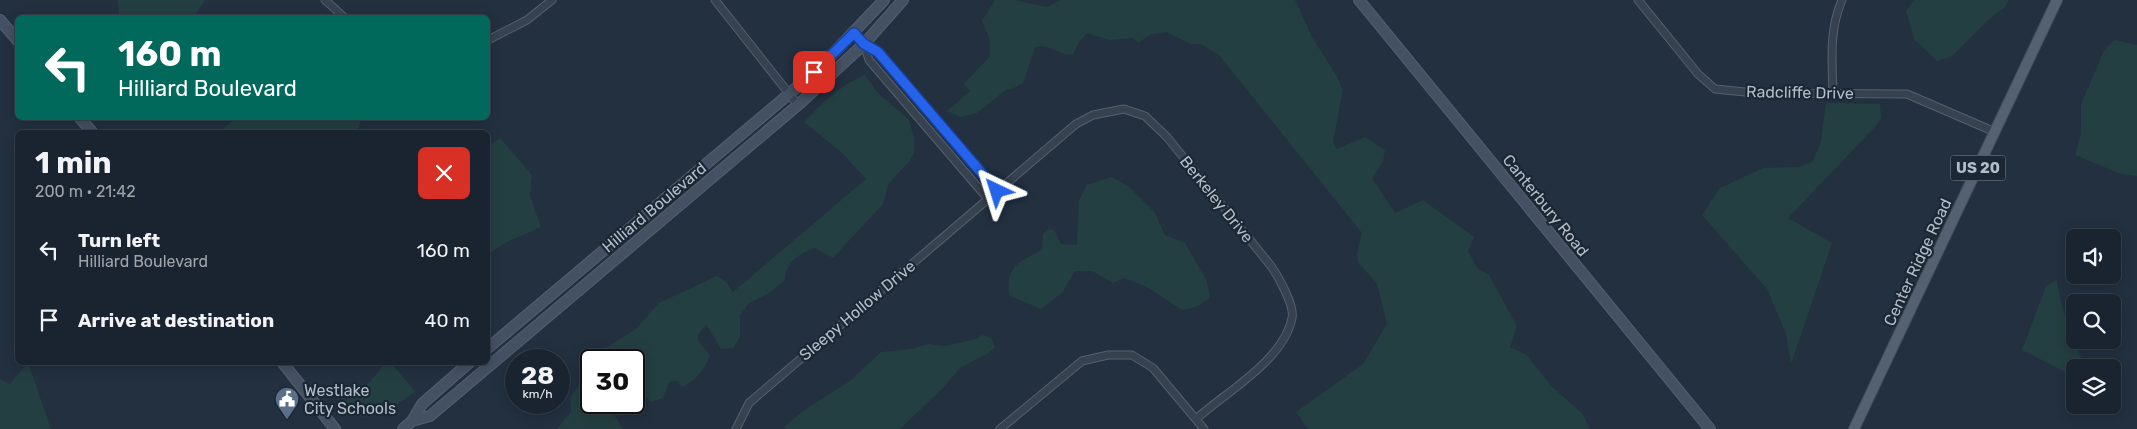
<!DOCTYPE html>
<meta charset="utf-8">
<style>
:root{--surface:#1a2430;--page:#232c38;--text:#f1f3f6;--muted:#9fa4ab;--line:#38414c}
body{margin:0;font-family:Rubik,sans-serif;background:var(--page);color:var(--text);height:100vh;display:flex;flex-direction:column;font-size:19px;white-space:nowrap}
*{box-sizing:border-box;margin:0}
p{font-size:16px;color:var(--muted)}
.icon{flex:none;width:28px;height:28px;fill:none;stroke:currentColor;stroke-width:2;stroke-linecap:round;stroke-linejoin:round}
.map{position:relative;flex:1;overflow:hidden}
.sheet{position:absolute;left:15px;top:130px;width:475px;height:235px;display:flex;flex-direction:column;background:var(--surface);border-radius:8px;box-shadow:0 2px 12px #0003,0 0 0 1px var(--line)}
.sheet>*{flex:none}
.hud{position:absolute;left:15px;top:15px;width:475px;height:105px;border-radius:8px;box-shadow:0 2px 12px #0003,0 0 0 1px var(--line);background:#00695c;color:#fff;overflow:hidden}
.controls{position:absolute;left:2066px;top:229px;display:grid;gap:10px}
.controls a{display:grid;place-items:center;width:55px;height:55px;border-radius:8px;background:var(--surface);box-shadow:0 2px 12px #0003,0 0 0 1px var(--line);font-size:25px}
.speed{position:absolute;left:505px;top:349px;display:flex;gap:10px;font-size:25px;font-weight:700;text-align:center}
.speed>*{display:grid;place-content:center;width:65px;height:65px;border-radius:50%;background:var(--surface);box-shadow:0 2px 12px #0003,0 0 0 1px var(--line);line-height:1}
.speed small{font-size:12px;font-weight:400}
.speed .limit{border:2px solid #111;border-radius:8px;background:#fff;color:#111}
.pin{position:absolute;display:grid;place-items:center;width:42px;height:42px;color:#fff;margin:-21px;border-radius:10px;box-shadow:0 2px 8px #0006}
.me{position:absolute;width:55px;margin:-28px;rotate:319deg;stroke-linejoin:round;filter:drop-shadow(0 0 4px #0008)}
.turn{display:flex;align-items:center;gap:18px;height:105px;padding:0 20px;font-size:22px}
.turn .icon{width:65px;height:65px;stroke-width:2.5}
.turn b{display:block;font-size:35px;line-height:42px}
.round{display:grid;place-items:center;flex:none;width:52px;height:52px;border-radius:8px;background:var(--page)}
.head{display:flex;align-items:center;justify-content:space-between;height:85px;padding:0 20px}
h1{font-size:30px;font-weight:700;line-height:38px}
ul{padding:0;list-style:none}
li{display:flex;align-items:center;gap:15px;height:70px;padding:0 20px}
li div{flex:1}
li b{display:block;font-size:19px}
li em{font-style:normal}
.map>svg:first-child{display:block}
.green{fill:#243f41}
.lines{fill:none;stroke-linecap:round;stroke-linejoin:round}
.street-casing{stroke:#54606d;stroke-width:9}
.secondary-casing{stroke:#54606d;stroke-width:12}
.primary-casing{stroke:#3f4b58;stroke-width:12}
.street{stroke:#36424f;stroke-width:7}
.secondary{stroke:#445163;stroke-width:10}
.primary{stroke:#546170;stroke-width:10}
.route-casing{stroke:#184099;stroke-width:12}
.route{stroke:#2563eb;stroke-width:9}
.labels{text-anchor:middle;stroke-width:4.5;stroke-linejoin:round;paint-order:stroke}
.shield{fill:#1b2734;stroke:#85909d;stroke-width:1}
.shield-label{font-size:15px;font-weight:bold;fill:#b2bdca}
.street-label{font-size:16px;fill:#b2bdca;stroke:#1b2734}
.poi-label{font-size:16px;fill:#b2bdca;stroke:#1b2734;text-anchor:start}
</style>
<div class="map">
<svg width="2137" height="429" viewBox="0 0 2137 429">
<rect width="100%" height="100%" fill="#223040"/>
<g class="green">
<polygon points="118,0 205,0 193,18 119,17"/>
<path d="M995,0H1015L1047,7L1061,0H1295L1312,37L1336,75L1343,90L1333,142L1337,149L1365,137L1385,150L1383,162L1372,178L1395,213L1423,200L1474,237L1468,251L1478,269L1489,275L1517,326L1510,347L1527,355L1551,386L1582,413L1590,429H1308L1296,412L1363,364L1387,324L1377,284L1358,262L1357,254L1362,233L1219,55L1201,44H1191L1167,32L1151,34L1138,43L1133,38L1109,40L1087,33L1080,41L1073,54C1060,57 1050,43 1035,47L1023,83L1012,89H1007L977,113L961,117L947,111L970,91L964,84L990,56V40L982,21Z"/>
<polygon points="1914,0 2009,0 2005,7 1988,20 1952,56 1937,61 1914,39 1906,11"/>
<polygon points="2114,40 2137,45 2137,176 2121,174 2075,155 2081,134 2081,104 2104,51"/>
<path d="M865,75L877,92L909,120L914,138V153L909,162L889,183L883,204L833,258L815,248C800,253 785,262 785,280L769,293L749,303L740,315V337L733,348L721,349L706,324L698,335V341L710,355C705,369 697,380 682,387L677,381L669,382L663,398L651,402L645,396L635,378L634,380V360H596L604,349L636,329L659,303L717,276L726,282L733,292L866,179L840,151L804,122C824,101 839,86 865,75Z"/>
<polygon points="1826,103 1880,104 1881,118 1875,127 1788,218 1832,243 1791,364 1786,334 1767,289 1702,215 1720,188 1763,168 1798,167 1812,162 1821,142"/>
<polygon points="236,118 362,118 357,132 219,132"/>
<polygon points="500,138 532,175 530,196 541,227 507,242 488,254 488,146"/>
<path d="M1111,177L1127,185L1155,213L1165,235L1185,243L1207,281L1210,298L1198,306L1182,310L1147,287L1124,278L1113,283L1092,271H1075L1062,293L1041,309L1010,296C1003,268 1021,260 1042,250L1043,234L1048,229L1054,230L1061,244L1077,245L1079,200L1087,185Z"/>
<path d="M2057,280C2060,311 2075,338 2084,366L2075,368V377L2022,350L2046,286Z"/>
<polygon points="982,335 991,338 995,347 987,354 960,368 943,388 900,429 787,429 784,427 803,411 850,381 881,352 911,349 928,344 945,346 976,339"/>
<path d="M386,362L391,363L415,391C392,410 361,429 337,406L370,382Z"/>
<polygon points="28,363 51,429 0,429 0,379 10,384"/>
<polygon points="591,367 591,402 619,403 612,411 623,429 557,429 571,412 570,398"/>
</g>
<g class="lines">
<defs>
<g id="street">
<polyline points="325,0 345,18"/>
<polyline points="715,0 798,105"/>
<polyline points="1638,0 1698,74 1715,89 1755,93 1907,94 1995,132"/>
<polyline points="853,33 864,44 878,52 997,191"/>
<polyline points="488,40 527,20 552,0"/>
<polyline points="864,44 869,60 988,199"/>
<path d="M1833,92C1832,60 1829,30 1842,0"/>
<path d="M736,429L749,403L1076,124L1093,115L1124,109L1145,116L1167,137L1271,266C1278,276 1295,306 1292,318C1284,360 1226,392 1196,419"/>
<polyline points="1000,429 1082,361 1108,355 1132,355 1153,368 1204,429"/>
</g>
<g id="secondary">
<polyline points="1359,0 1710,429"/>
<polyline points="0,20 18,41"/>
<polyline points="80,118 92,132"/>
<polyline points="488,348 789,94 826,61 884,0"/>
<polyline points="282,362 335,429"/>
<polyline points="412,421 430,416 798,105 864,44 903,0"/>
<polyline points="403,429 412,421 422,404 470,362"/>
</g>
<polyline id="primary" points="1854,429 2057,0"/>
</defs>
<use href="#street" class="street-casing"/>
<use href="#secondary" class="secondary-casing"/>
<use href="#primary" class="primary-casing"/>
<use href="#street" class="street"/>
<use href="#secondary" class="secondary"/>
<use href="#primary" class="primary"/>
</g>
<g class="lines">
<defs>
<polyline id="route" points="814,72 854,33 864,44 878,52 997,191"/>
</defs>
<use href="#route" class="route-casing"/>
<use href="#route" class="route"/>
</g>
<defs>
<symbol id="civic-pin" viewBox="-11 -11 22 30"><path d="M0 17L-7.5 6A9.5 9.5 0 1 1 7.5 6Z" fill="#5c6f8a" stroke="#1b2734"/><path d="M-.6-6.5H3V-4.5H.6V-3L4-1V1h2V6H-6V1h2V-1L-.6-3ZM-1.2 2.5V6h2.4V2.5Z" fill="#fff"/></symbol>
</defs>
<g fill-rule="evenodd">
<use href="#civic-pin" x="273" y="385" width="28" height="38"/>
</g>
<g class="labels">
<rect class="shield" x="1950.5" y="155.5" width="55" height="25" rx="4"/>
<g class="shield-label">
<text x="1978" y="173">US 20</text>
</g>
<g class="street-label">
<text transform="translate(1800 92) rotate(1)" y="6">Radcliffe Drive</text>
<text transform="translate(1217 199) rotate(51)" y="6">Berkeley Drive</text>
<text transform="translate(1546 205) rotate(51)" y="6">Canterbury Road</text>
<text transform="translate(654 207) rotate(-40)" y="6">Hilliard Boulevard</text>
<text transform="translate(1917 262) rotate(-65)" y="6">Center Ridge Road</text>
<text transform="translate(857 310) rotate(-40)" y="6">Sleepy Hollow Drive</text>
</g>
<g class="poi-label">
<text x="304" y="396">Westlake<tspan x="304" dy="18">City Schools</tspan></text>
</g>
</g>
</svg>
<div class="controls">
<a><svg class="icon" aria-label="sound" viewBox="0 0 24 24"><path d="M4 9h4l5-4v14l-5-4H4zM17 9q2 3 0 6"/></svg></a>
<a><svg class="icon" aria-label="search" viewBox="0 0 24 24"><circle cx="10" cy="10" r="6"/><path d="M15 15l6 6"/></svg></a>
<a><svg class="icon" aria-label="layers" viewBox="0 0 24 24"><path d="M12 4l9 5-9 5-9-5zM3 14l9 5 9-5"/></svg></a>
</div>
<div class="speed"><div>28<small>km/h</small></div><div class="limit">30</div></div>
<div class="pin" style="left:814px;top:72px;background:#d93025"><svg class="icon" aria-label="arrive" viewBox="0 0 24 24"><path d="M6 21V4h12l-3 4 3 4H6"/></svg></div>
<svg class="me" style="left:997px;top:191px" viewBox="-20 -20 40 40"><path d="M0-17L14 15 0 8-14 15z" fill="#2563eb" stroke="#fff" stroke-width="4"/></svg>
<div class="hud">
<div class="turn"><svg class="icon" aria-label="left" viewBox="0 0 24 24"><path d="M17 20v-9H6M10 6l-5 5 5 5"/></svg><div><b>160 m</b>Hilliard Boulevard</div></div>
</div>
<section class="sheet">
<div class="head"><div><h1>1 min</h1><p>200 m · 21:42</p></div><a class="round" style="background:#d93025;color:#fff"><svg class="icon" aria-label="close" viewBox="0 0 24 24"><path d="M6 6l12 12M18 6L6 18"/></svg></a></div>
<ul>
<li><svg class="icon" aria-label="left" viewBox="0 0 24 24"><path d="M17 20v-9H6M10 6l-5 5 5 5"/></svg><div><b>Turn left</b><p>Hilliard Boulevard</p></div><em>160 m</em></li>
<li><svg class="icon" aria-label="arrive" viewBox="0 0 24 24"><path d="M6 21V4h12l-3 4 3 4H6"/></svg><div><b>Arrive at destination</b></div><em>40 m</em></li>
</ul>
</section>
</div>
